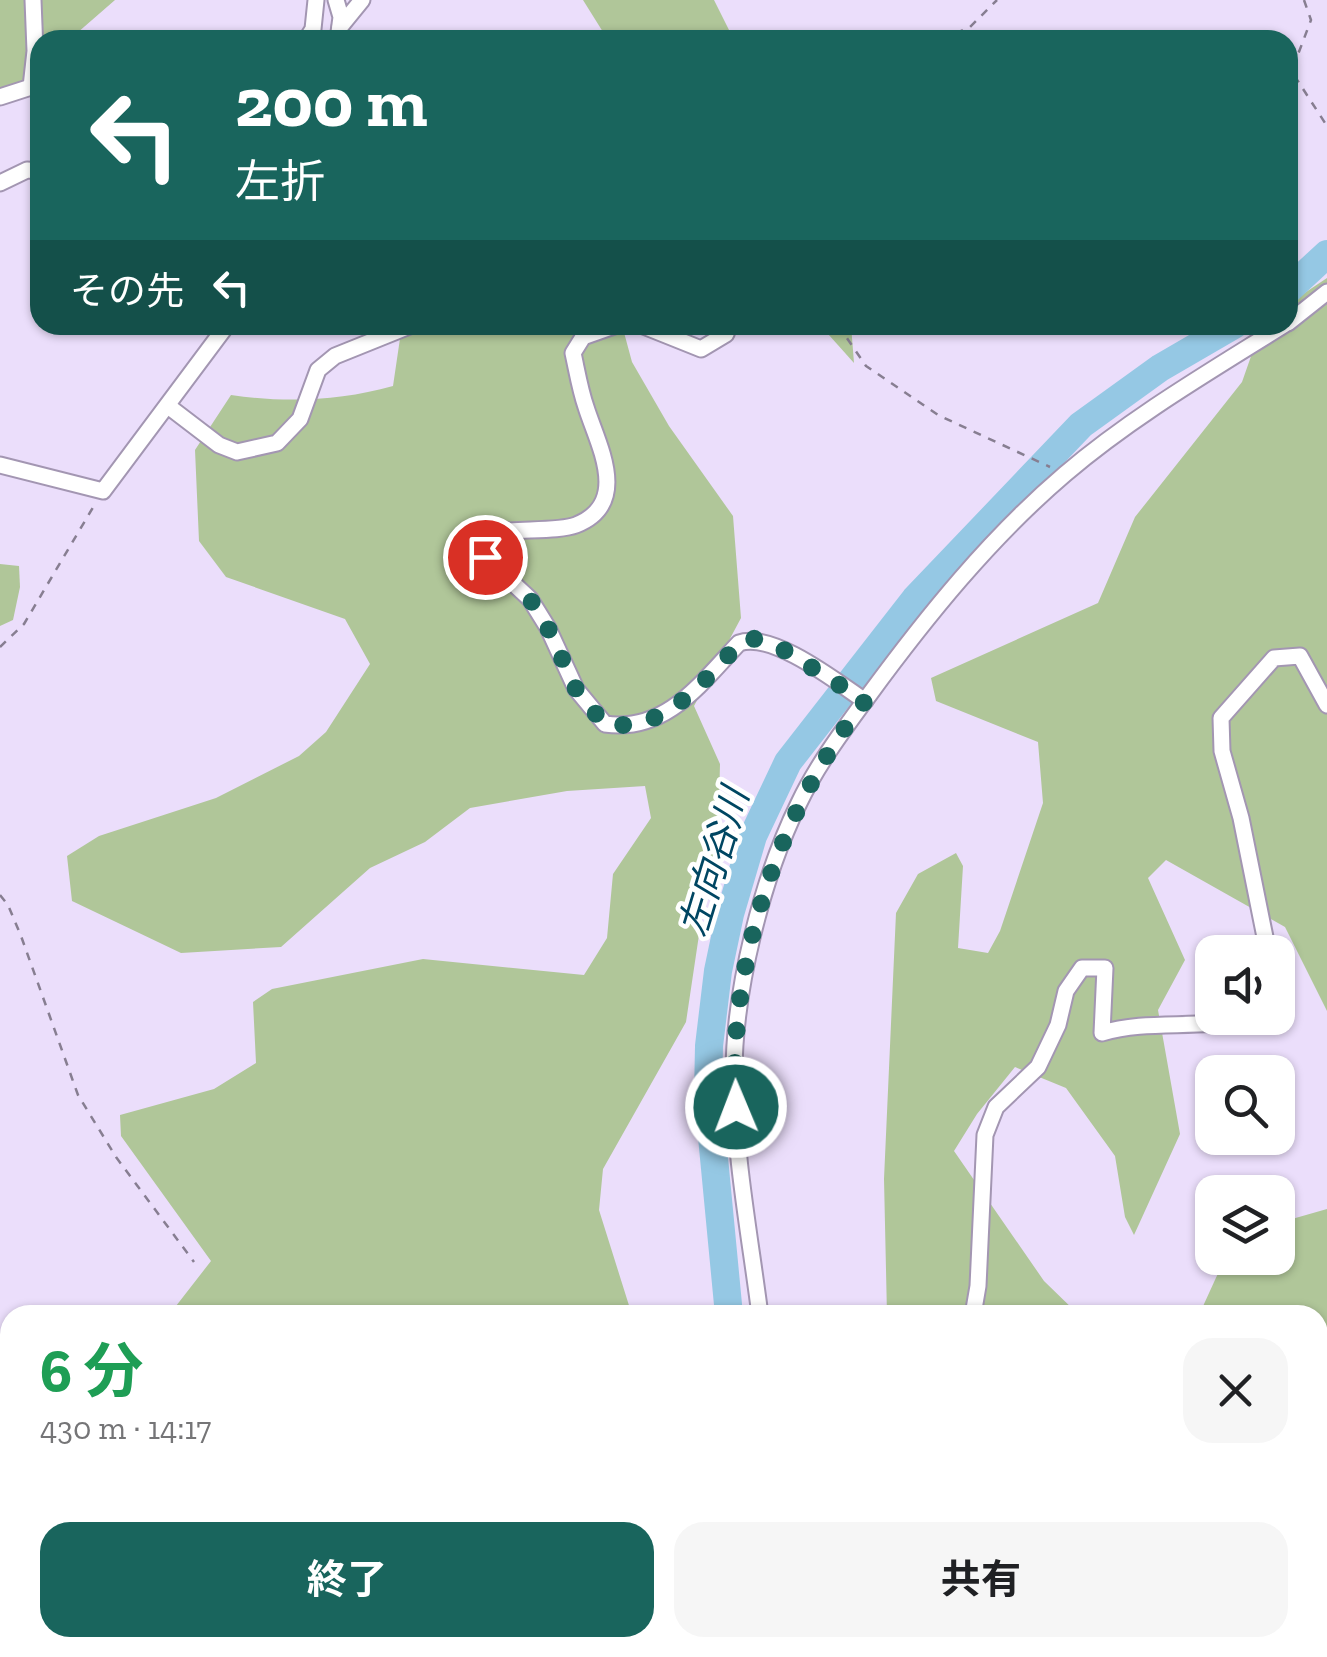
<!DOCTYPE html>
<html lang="ja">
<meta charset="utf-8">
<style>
:root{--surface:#fff;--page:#f6f6f6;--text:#202124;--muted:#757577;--accent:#19655d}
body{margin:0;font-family:"Zilla Slab","Noto Sans JP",serif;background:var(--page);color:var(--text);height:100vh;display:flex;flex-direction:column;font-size:38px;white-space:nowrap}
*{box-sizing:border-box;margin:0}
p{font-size:32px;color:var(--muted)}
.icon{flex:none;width:55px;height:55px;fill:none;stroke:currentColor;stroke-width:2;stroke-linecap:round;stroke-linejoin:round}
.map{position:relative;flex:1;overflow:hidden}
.drawer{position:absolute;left:0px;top:1305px;width:1328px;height:352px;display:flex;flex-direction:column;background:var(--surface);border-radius:30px 30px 0 0;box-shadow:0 2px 8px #0004}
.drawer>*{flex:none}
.guide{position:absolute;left:30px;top:30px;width:1268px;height:305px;border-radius:30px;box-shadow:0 2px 8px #0004;background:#19655d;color:#fff;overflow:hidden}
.tools{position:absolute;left:1195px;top:935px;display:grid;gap:20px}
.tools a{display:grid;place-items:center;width:100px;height:100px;border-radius:20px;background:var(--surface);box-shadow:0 2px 8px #0004;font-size:50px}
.pin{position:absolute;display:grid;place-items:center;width:85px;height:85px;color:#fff;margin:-42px;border:5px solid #fff;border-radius:50%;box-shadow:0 2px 10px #0007}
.me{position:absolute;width:110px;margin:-55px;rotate:359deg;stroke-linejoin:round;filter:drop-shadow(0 0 8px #0008)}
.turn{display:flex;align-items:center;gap:35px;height:210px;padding:0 40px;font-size:45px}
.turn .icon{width:130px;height:130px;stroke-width:2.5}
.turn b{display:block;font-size:70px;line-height:85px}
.then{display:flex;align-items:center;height:95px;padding:0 40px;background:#0003;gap:20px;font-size:38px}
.round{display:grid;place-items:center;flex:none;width:105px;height:105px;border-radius:30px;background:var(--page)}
.headline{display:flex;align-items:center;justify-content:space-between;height:170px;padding:0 40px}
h1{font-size:60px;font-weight:700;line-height:75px;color:#1e9e55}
.button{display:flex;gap:20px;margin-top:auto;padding:20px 40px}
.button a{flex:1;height:115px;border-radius:30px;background:var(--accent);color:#fff;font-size:40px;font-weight:700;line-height:115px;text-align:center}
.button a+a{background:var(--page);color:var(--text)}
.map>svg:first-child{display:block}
.green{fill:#b0c699}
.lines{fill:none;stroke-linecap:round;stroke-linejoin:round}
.stream{stroke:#95c8e4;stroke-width:5}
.river{stroke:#95c8e4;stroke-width:28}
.minor-casing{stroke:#a396b2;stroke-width:19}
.path{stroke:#877e91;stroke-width:2.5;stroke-dasharray:8 8;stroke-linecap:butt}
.minor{stroke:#fff;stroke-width:15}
.route{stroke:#19655d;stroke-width:18;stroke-dasharray:0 32.4}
.labels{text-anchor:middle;stroke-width:9;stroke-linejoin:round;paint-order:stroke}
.water-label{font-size:38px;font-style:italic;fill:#004662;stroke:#fff}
</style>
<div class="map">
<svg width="1327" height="1657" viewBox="0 0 1327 1657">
<rect width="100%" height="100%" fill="#ebdefb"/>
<g class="green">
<polygon points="0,0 115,0 69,40 40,40 40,66 0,101"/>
<polygon points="583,0 714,0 734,40 608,40"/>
<polygon points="1327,278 1327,1011 1285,927 1166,860 1148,878 1185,960 1158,1010 1180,1134 1134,1235 1125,1217 1115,1156 1066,1088 1015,1067 977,1114 954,1151 1044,1281 1079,1315 887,1315 884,1179 896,913 918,874 956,853 963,866 958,948 988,953 1000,931 1043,803 1038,742 936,701 931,678 1098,603 1135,517 1242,382 1262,325 1288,325 1288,304"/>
<path d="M402,325H622L632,362L669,426L733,516L741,618L694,706L720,764L718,841L703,908L686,1022L603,1169L599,1210L632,1315H169L211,1261L121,1136L120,1115L214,1089L256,1063L253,1002L272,989L423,959L584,975L607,938L613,874L651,818L645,786L567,791L470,808L425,842L370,868L281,947L181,953L72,901L67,856L99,836L216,798L299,756L326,732L370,664L345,619L226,577L199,541L195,450L231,395C286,403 339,401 393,386Z"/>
<polygon points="820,325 851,325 854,363"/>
<polygon points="0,564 19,566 20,587 13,620 0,626"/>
<polygon points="1327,1209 1327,1379 1318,1406 1318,1315 1199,1315 1225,1258 1278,1258 1278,1223"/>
<polygon points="0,1567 10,1579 10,1648 130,1648 149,1657 0,1657"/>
<polygon points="396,1648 554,1648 553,1657 397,1657"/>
<polygon points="759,1648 924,1648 897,1657 758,1657"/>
</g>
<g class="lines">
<polyline class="stream" points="1318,1343 1327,1340"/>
<g class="river">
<polyline points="1288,290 1327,254"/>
<polyline points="729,1315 708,1095 709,1046 718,971 730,914 753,836 788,762 915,599 1081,425 1160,368 1234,325"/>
<polyline points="705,1657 708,1648"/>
<polyline points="1121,1657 1129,1648"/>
</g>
<defs>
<g id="minor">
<polyline points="336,0 341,17 338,40"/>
<polyline points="340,27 362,0"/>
<polyline points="306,40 313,29 316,0"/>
<polyline points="0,97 31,87 35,51 33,0"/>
<polyline points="0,183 27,170 40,171"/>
<polyline points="1288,323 1327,292"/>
<path d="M617,325L583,337L573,353C577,371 580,390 586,407C597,443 632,503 576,525C558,532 514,528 491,533L485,557L530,599L548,628L576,689L605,724C666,733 701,683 739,643C772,631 837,682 865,701"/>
<polyline points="641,325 701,349 726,334 729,325"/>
<polyline points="168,406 219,445 237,452 277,443 300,419 318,370 335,356 412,325"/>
<polyline points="0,465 103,491 227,325"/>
<polyline points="1268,952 1241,818 1222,751 1221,718 1274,658 1300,656 1327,705"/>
<path d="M760,1315C750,1236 734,1154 734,1074C734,990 762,878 799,803C817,765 844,729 869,695C927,616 990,538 1065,474C1132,417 1209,372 1284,325"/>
<path d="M973,1315L978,1286L985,1135L996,1107L1038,1067L1058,1025L1066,991L1082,968H1105L1102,1033C1149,1019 1199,1030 1246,1018"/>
<polyline points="1318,1377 1327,1372"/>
<polyline points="682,1648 694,1657"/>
<polyline points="624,1657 630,1648"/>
<polyline points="729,1657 731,1648"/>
<polyline points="770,1657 771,1648"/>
<polyline points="1097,1657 1110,1648"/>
</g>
</defs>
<use href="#minor" class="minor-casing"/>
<g class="path">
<polyline points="1304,0 1311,20 1294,65 1294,75 1327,126"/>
<polyline points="941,40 970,27 997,0"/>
<polyline points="838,325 866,366 938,415 1050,467"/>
<polyline points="0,647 24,624 95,504"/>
<polyline points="0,895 8,905 21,936 78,1095 116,1157 194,1262"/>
</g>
<use href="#minor" class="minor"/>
</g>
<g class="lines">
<path class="route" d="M485,557L530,599L548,628L576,689L604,724C666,733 701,683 740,643L752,638L784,650L865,701C779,810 726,968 736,1107"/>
</g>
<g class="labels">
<g class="water-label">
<text transform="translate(714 862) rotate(-73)" y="13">左向谷川</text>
</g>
</g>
</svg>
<div class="tools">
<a><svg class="icon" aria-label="sound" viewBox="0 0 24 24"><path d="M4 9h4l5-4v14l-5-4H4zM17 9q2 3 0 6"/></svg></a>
<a><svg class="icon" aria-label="search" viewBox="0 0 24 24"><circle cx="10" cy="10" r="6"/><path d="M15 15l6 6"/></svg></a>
<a><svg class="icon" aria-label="layers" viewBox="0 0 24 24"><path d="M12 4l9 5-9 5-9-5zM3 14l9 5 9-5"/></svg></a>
</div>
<div class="pin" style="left:485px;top:557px;background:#d93025"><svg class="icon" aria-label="arrive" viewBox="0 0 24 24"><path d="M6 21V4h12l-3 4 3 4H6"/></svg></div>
<svg class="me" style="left:736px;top:1107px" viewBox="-20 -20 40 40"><circle r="17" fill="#19655d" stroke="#fff" stroke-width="3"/><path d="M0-11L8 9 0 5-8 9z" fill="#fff"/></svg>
<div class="guide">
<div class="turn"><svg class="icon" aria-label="left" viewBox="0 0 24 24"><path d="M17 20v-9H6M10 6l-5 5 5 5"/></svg><div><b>200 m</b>左折</div></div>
<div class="then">その先<svg class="icon" aria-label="left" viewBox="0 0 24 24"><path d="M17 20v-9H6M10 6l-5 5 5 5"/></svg></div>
</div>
<section class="drawer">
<div class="headline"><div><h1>6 分</h1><p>430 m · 14:17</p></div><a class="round"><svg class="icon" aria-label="close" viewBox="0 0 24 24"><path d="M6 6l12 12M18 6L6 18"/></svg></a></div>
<div class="button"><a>終了</a><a>共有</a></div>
</section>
</div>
